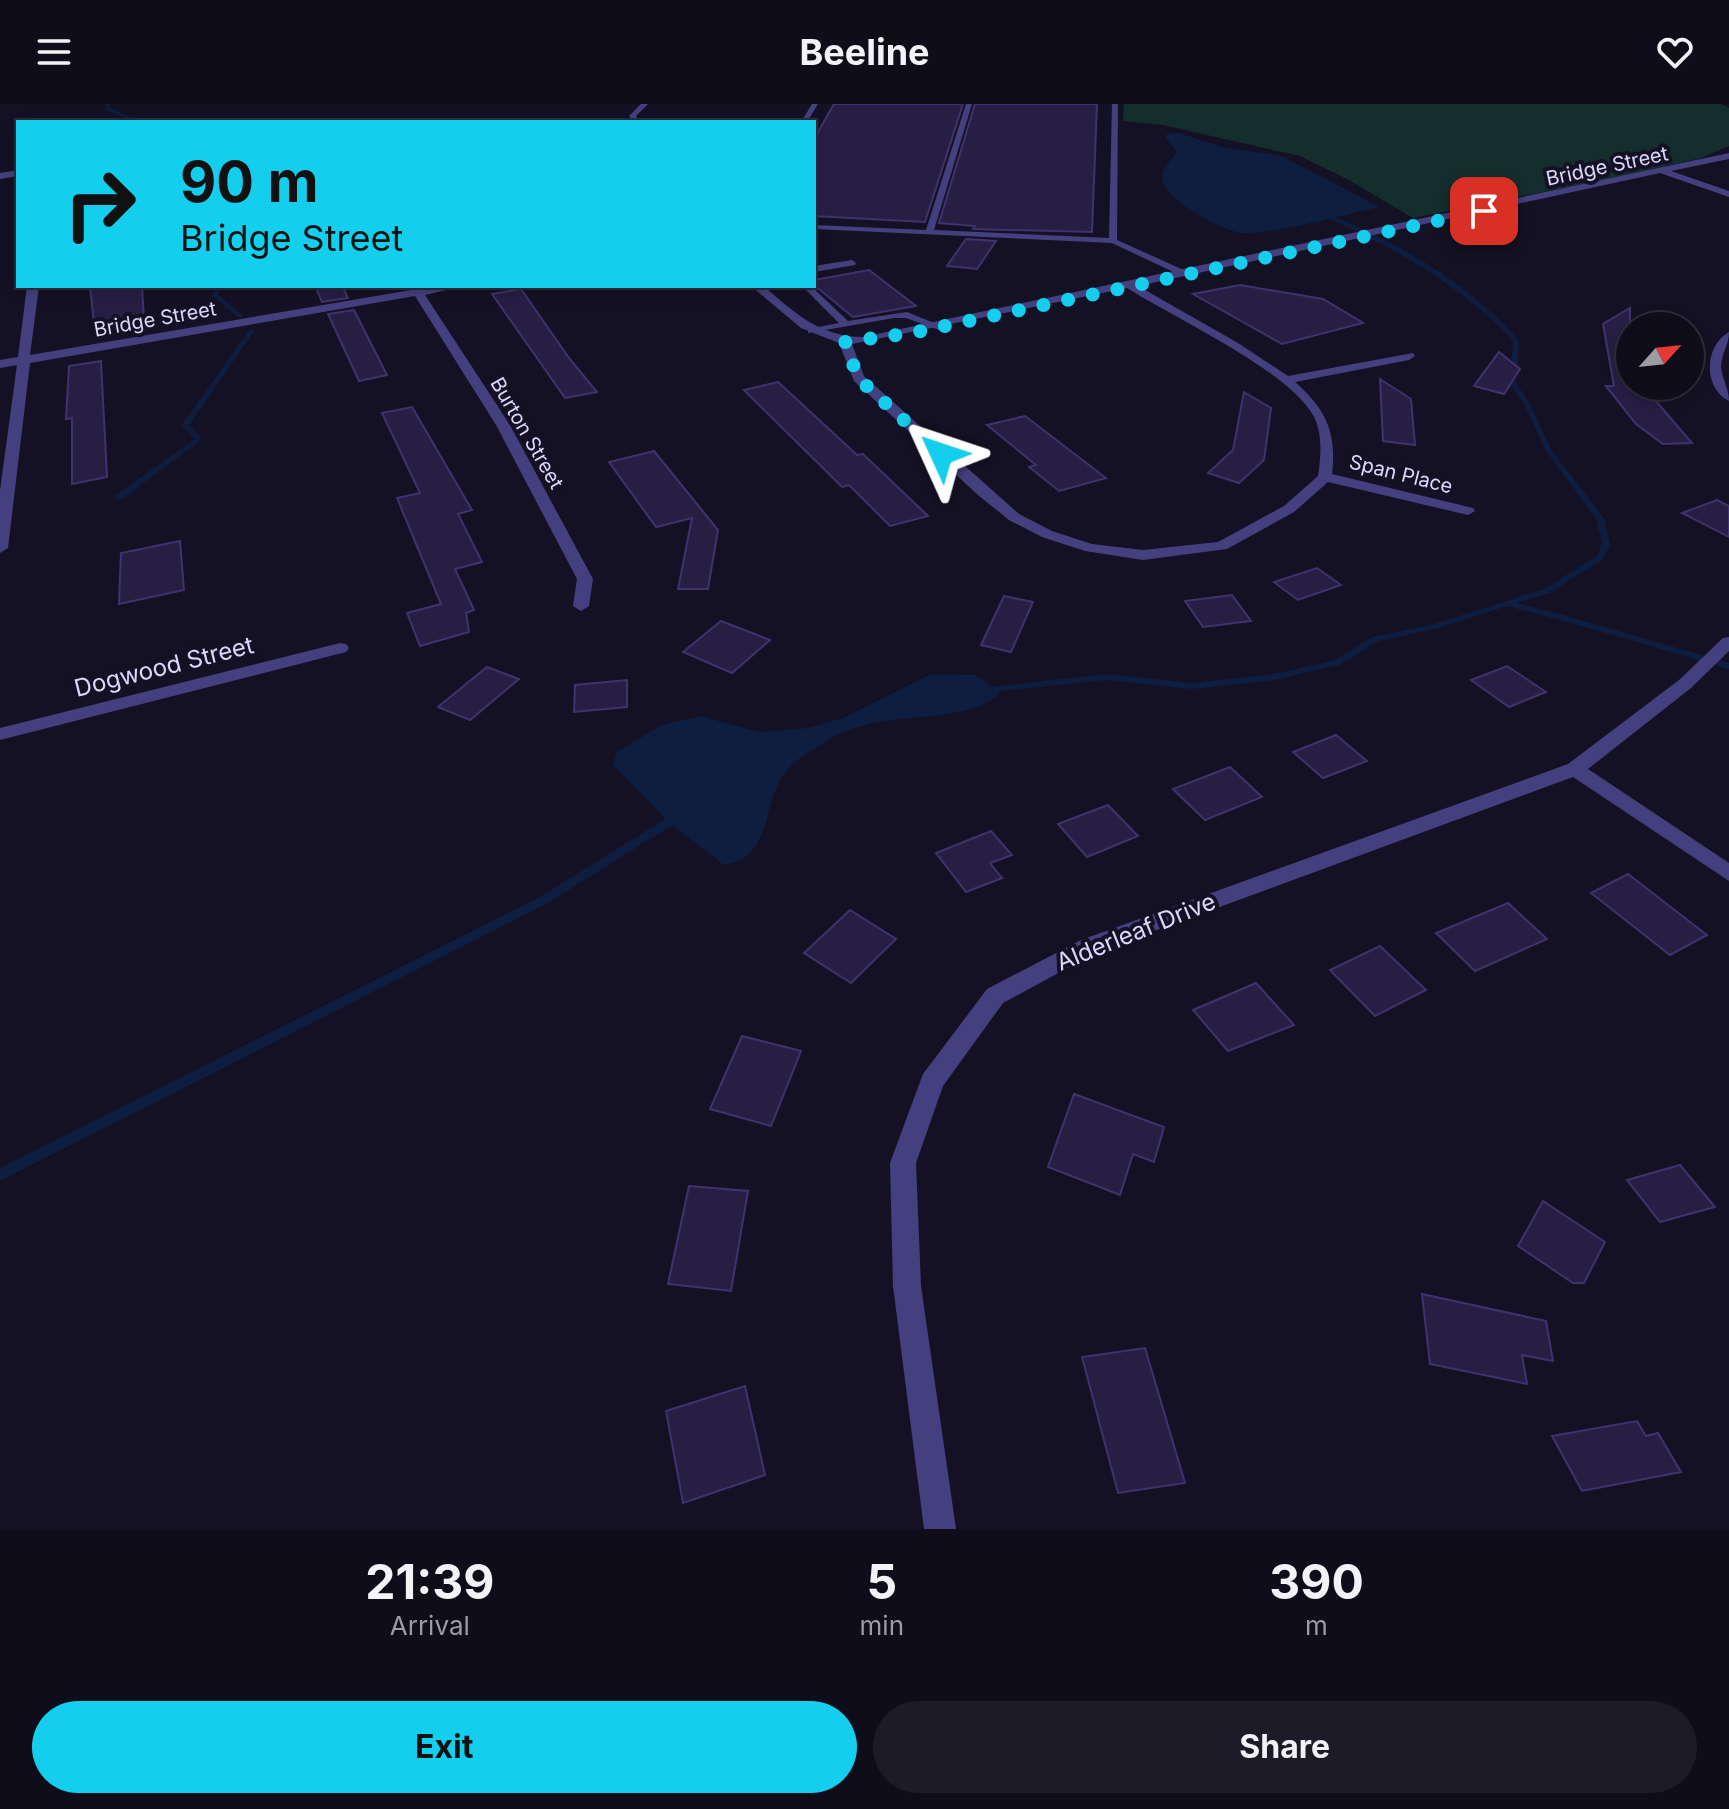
<!DOCTYPE html>
<style>
:root{--surface:#100d1b;--page:#1e1b28;--text:#f1f3f6;--muted:#9c9ca3;--line:#302d3a;--accent:#13ceec}
body{margin:0;font-family:Inter,sans-serif;background:var(--page);color:var(--text);height:100vh;display:flex;flex-direction:column;font-size:30px;white-space:nowrap}
*{box-sizing:border-box;margin:0}
p{font-size:26px;color:var(--muted)}
.icon{flex:none;width:44px;height:44px;fill:none;stroke:currentColor;stroke-width:2;stroke-linecap:round;stroke-linejoin:round}
.map{position:relative;height:1425px;overflow:hidden}
.details{display:flex;flex-direction:column;background:var(--surface);flex:1}
.details>*{flex:none}
.guide{position:absolute;left:16px;top:16px;width:800px;height:168px;border-radius:0px;box-shadow:0 4px 12px #0003,0 0 0 2px var(--line);background:#13ceec;color:#111;overflow:hidden}
.needle{width:52px;rotate:63deg}
.fabs{position:absolute;left:1616px;top:208px;display:grid;gap:16px}
.fabs a{display:grid;place-items:center;width:88px;height:88px;border-radius:50%;background:var(--surface);box-shadow:0 4px 12px #0003,0 0 0 2px var(--line);font-size:40px}
.pin{position:absolute;display:grid;place-items:center;width:68px;height:68px;color:#fff;margin:-34px;border-radius:16px;box-shadow:0 4px 12px #0006}
.me{position:absolute;width:88px;margin:-44px;rotate:312deg;stroke-linejoin:round;filter:drop-shadow(0 0 6px #0008)}
.turn{display:flex;align-items:center;gap:28px;height:168px;padding:0 32px;font-size:36px}
.turn .icon{width:104px;height:104px;stroke-width:2.5}
.turn b{display:block;font-size:56px;line-height:68px}
.eta{display:flex;justify-content:space-evenly;align-items:center;height:136px;text-align:center}
.eta b{font-size:48px;font-weight:700;line-height:56px}
.button{display:flex;gap:16px;margin-top:auto;padding:16px 32px}
.button a{flex:1;height:92px;border-radius:48px;background:var(--accent);color:#111;font-size:32px;font-weight:700;line-height:92px;text-align:center}
.button a+a{background:var(--page);color:var(--text)}
header{display:flex;justify-content:space-between;align-items:center;height:104px;padding:0 32px;background:var(--surface);font-size:36px;font-weight:700}
.map>svg:first-child{display:block}
.green{fill:#142e2e}
.water{fill:#0e1e40}
.lines{fill:none;stroke-linecap:round;stroke-linejoin:round}
.stream{fill:#0e1e40;fill-rule:evenodd}
.building{fill:#271e44;stroke:#40326e;stroke-width:2}
.path{stroke:#39aeab;stroke-width:2;stroke-dasharray:2 3;stroke-linecap:butt}
.lane{fill:#44407f;fill-rule:evenodd}
.street{fill:#44407f;fill-rule:evenodd}
.route{stroke:#13ceec;stroke-width:14;stroke-dasharray:0 25.2}
.labels{text-anchor:middle;stroke-width:8;stroke-linejoin:round;paint-order:stroke}
.far-street-label{font-size:20px;fill:#ddd7fc;stroke:#151124}
.street-label{font-size:24px;fill:#ddd7fc;stroke:#151124}
</style>
<header><svg class="icon" aria-label="menu" viewBox="0 0 24 24"><path d="M4 6h16M4 12h16M4 18h16"/></svg>Beeline<svg class="icon" aria-label="heart" viewBox="0 0 24 24"><path d="M12 20l-8-8c-3-5 5-10 8-4 3-6 11-1 8 4z"/></svg></header>
<div class="map">
<svg width="1729" height="1425" viewBox="0 0 1729 1425">
<rect width="100%" height="100%" fill="#151124"/>
<polygon class="green" points="1124,0 1721,0 1729,4 1729,42 1701,54 1632,70 1413,114 1349,76 1300,52 1163,21 1123,17"/>
<g class="water">
<path d="M1179,29L1222,43L1282,52L1379,103C1344,111 1277,129 1244,129C1225,129 1160,94 1162,72C1163,60 1173,56 1177,47L1165,34L1167,30Z"/>
<path d="M931,570L975,571L1000,589C962,625 877,602 827,637C815,645 796,654 787,666C760,698 776,751 724,761L669,718L613,661L616,649L661,621L701,612L759,628L808,624L843,614Z"/>
</g>
<g class="lines">
<g class="stream">
<polygon points="106,0 110,0 110,4 127,12 158,18 126,14 107,6"/>
<path d="M1318,107C1392,134 1466,177 1519,236L1517,269L1512,273L1530,300L1552,347L1604,414L1610,440L1603,455L1550,489L1516,499L1567,512L1729,559V565L1561,516L1507,502L1436,525L1378,537L1339,561L1274,576L1192,585L1106,576L981,589L980,587L984,584L1106,570L1192,579L1274,570L1333,557L1372,533L1431,521L1544,485L1597,452L1602,440L1596,414L1546,347L1524,300L1505,272L1511,268L1513,236C1456,178 1391,141 1316,109Z"/>
<polygon points="218,182 224,182 218,191 242,211 242,213 238,213 213,192 212,191"/>
<polygon points="250,225 255,226 189,321 201,334 201,336 122,395 116,395 116,391 195,335 182,321"/>
<polygon points="682,712 687,716 686,719 672,721 548,799 0,1077 0,1064 540,793 665,715"/>
</g>
</g>
<g class="building">
<polygon points="834,0 963,0 925,118 814,112 814,35"/>
<polygon points="975,0 1097,0 1092,128 973,125 975,122 939,119"/>
<polygon points="966,135 996,137 977,165 947,162"/>
<polygon points="869,166 916,202 853,213 814,181 814,176"/>
<polygon points="1240,181 1323,195 1363,219 1282,240 1193,190"/>
<polygon points="90,182 142,182 144,216 134,217 135,223 95,229"/>
<polygon points="315,182 342,182 348,194 322,198"/>
<polygon points="521,185 569,254 597,288 565,294 492,190"/>
<polygon points="1630,204 1630,282 1643,282 1692,339 1663,340 1636,320 1606,282 1614,282 1603,220"/>
<polygon points="354,206 387,271 359,277 328,210"/>
<polygon points="1499,248 1520,265 1504,290 1474,282"/>
<polygon points="101,257 107,373 72,380 72,314 66,315 69,262"/>
<polygon points="1380,275 1411,295 1415,341 1383,337"/>
<polygon points="778,278 857,351 863,350 928,412 890,422 849,381 842,383 744,286"/>
<polygon points="1244,288 1271,304 1264,356 1239,379 1208,369 1233,346"/>
<polygon points="412,303 472,406 458,410 482,458 455,465 474,506 466,509 469,528 420,542 407,509 441,500 397,394 420,389 382,309"/>
<polygon points="1025,312 1106,374 1059,387 1029,363 1036,361 987,321"/>
<polygon points="654,347 718,426 708,485 678,485 692,414 656,423 609,358"/>
<polygon points="1717,396 1729,402 1729,433 1682,409"/>
<polygon points="180,437 184,486 119,500 121,449"/>
<polygon points="1317,464 1341,481 1298,496 1274,478"/>
<polygon points="1232,491 1251,517 1203,523 1185,497"/>
<polygon points="1004,492 1033,498 1011,548 981,541"/>
<polygon points="721,517 770,536 732,569 683,548"/>
<polygon points="1507,562 1546,588 1509,603 1471,576"/>
<polygon points="487,563 519,575 470,616 438,603"/>
<polygon points="627,576 627,603 574,608 575,581"/>
<polygon points="1336,631 1367,657 1323,674 1293,648"/>
<polygon points="1230,663 1262,693 1205,716 1173,685"/>
<polygon points="1108,701 1138,732 1087,753 1058,720"/>
<polygon points="991,727 1012,751 990,759 1002,774 966,788 936,749"/>
<polygon points="1628,770 1707,831 1670,851 1591,789"/>
<polygon points="1508,799 1547,835 1475,867 1436,829"/>
<polygon points="850,806 896,835 851,879 804,849"/>
<polygon points="1380,842 1426,886 1375,912 1330,866"/>
<polygon points="1256,879 1294,921 1228,947 1193,906"/>
<polygon points="742,932 801,947 771,1022 710,1005"/>
<polygon points="1074,990 1164,1023 1154,1058 1133,1050 1120,1091 1048,1063"/>
<polygon points="1680,1061 1715,1103 1660,1118 1627,1076"/>
<polygon points="689,1082 748,1087 731,1187 668,1180"/>
<polygon points="1543,1097 1605,1138 1584,1179 1573,1179 1518,1142"/>
<polygon points="1422,1190 1546,1217 1553,1257 1522,1251 1527,1280 1430,1260"/>
<polygon points="1145,1244 1185,1379 1118,1389 1082,1253"/>
<polygon points="745,1282 765,1371 683,1399 666,1307"/>
<polygon points="1637,1317 1646,1332 1658,1329 1681,1368 1582,1387 1552,1332"/>
</g>
<g class="lines">
<polyline class="path" points="410,18 430,15"/>
<g class="lane">
<polygon points="641,0 648,0 636,12 640,18 634,18 629,12"/>
<polygon points="812,0 818,0 807,18 801,18"/>
<polygon points="966,0 972,0 934,126 1109,134 1112,0 1118,0 1117,136 1188,168 1188,172 1182,172 1112,139 814,125 814,121 926,126"/>
<polygon points="852,156 856,159 855,161 814,168 814,162"/>
<polygon points="802,182 811,182 848,217 907,208 944,223 939,226 906,214 894,214 808,229 808,225 839,219"/>
</g>
<g class="street">
<path d="M1729,49V55L1671,67L1729,87V93L1660,69L1138,182L1238,239L1288,272L1413,249L1415,252L1409,256L1295,278C1326,305 1337,329 1332,370L1473,404L1475,407L1468,411L1328,378L1294,408L1227,445L1143,456L1085,447L1042,433L1009,416L978,391L854,277L839,239L801,224L751,182H764C794,209 821,233 863,233ZM1127,184C1174,214 1286,265 1313,311C1323,329 1321,352 1318,372L1284,402L1218,438L1143,446L1092,440L1052,427L1019,410L864,272L852,240Z"/>
<polygon points="18,66 18,72 0,75 0,69"/>
<polygon points="27,182 39,182 30,251 411,186 408,182 421,185 463,182 425,191 510,321 593,475 589,502 581,507 573,502 577,475 496,321 415,192 30,259 8,444 0,449 0,386 17,261 0,264 0,256 18,253"/>
<path d="M1729,228C1729,241 1721,250 1721,263C1722,275 1729,284 1729,297C1703,284 1704,242 1729,228Z"/>
<polygon points="1729,533 1729,547 1691,584 1588,665 1729,759 1729,777 1573,673 1097,848 1003,899 943,982 916,1059 921,1182 956,1425 924,1425 893,1182 890,1059 923,970 987,885 1081,836 1568,660 1679,576 1723,534"/>
<polygon points="340,539 346,540 349,544 346,548 0,636 0,624"/>
</g>
</g>
<g class="lines">
<polyline class="route" points="941,350 858,274 845,238 912,229 1484,107"/>
</g>
<g class="labels">
<g class="far-street-label">
<text transform="translate(1607 62) rotate(-12)" y="7">Bridge Street</text>
<text transform="translate(155 215) rotate(-10)" y="7">Bridge Street</text>
<text transform="translate(527 329) rotate(60)" y="7">Burton Street</text>
<text transform="translate(1401 370) rotate(14)" y="7">Span Place</text>
</g>
<g class="street-label">
<text transform="translate(164 563) rotate(-14)" y="8">Dogwood Street</text>
<text transform="translate(1136 828) rotate(-22)" y="8">Alderleaf Drive</text>
</g>
</g>
</svg>
<div class="fabs">
<a><svg class="needle" viewBox="-14 -14 28 28"><path d="M0-13l5 13h-10z" fill="#e53935"/><path d="M0 13l5-13h-10z" fill="#9c9ca3"/></svg></a>
</div>
<div class="pin" style="left:1484px;top:107px;background:#d93025"><svg class="icon" aria-label="arrive" viewBox="0 0 24 24"><path d="M6 21V4h12l-3 4 3 4H6"/></svg></div>
<svg class="me" style="left:941px;top:350px" viewBox="-20 -20 40 40"><path d="M0-17L14 15 0 8-14 15z" fill="#13ceec" stroke="#fff" stroke-width="4"/></svg>
<div class="guide">
<div class="turn"><svg class="icon" aria-label="right" viewBox="0 0 24 24"><path d="M7 20v-9h11M14 6l5 5-5 5"/></svg><div><b>90 m</b>Bridge Street</div></div>
</div>
</div>
<section class="details">
<div class="eta">
<div><b>21:39</b><p>Arrival</p></div>
<div><b>5</b><p>min</p></div>
<div><b>390</b><p>m</p></div>
</div>
<div class="button"><a>Exit</a><a>Share</a></div>
</section>
